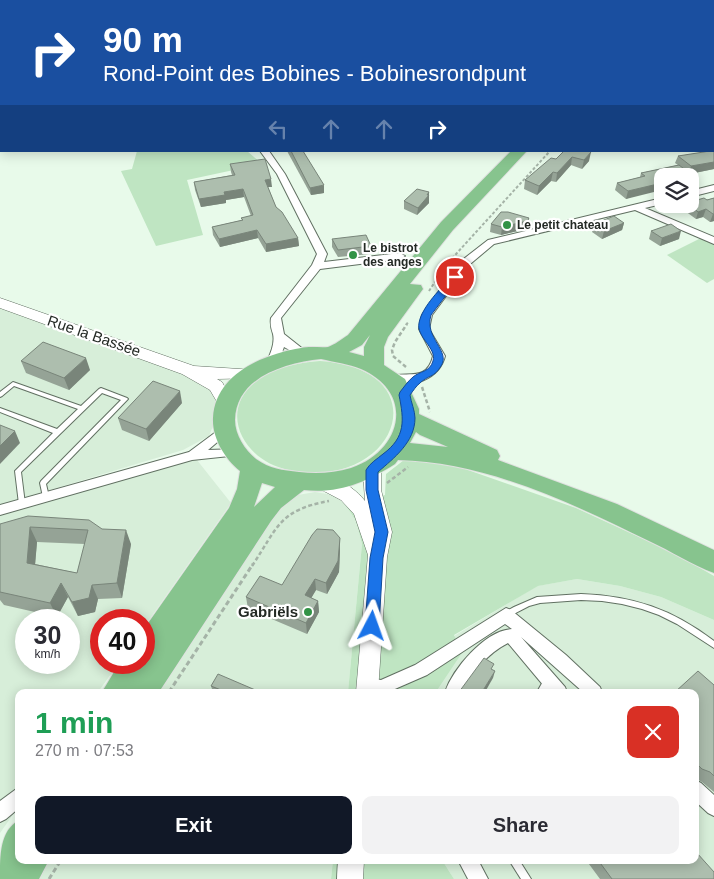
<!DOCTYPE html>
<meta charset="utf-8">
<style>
:root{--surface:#fff;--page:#f2f2f3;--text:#2b2b33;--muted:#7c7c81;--accent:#111827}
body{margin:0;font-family:Helvetica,sans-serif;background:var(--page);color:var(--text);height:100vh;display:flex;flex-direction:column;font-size:19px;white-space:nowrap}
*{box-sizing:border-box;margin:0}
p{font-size:16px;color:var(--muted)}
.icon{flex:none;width:28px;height:28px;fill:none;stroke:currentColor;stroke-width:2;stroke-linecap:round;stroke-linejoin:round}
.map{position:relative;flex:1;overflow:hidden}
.sheet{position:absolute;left:15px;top:689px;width:684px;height:175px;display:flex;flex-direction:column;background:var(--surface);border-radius:10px;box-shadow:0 2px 12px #0003}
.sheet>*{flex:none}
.top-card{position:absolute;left:0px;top:0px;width:715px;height:152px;box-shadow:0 2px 12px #0003;background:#1a4fa0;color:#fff;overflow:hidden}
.fabs{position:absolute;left:654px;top:168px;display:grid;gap:10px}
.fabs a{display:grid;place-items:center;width:45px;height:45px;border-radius:10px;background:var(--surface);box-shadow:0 2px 12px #0003;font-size:25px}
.speed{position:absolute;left:15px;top:609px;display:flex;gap:10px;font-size:25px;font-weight:700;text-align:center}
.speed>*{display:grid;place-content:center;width:65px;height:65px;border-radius:50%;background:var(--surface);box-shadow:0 2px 12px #0003;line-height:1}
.speed small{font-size:12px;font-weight:400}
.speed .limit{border:8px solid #d22;background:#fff;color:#111}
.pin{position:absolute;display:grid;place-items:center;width:42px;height:42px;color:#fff;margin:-21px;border:2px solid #fff;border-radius:50%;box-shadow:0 1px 5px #0007}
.me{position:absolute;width:55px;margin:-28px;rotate:4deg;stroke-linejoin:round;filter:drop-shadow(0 0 4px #0008)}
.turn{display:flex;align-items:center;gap:18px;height:105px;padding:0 20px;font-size:22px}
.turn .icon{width:65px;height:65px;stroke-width:2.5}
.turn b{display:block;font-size:35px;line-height:42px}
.lanes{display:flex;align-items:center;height:48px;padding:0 20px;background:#0003;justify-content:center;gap:25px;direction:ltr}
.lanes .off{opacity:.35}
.round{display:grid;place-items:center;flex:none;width:52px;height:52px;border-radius:10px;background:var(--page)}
.summary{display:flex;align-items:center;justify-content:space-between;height:85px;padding:0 20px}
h1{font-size:30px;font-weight:700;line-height:38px;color:#1e9e55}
.primary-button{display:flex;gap:10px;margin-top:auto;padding:10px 20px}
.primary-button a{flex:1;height:58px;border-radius:10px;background:var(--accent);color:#fff;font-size:20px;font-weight:700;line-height:58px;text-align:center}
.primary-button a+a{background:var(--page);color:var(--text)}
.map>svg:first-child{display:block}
.built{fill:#d7eed9;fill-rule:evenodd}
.green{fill:#bfe5c2}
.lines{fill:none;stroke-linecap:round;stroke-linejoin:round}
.stream{stroke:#5d7e60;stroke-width:2.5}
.lane-casing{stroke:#617062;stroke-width:2}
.street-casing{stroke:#617062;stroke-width:2}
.secondary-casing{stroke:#617062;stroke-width:1}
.highway-casing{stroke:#e0e1e0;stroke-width:2}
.path-far2{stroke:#a5b3a7;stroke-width:2;stroke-dasharray:3 2;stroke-linecap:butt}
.path-far1{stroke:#a5b3a7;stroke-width:2.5;stroke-dasharray:4 2.5;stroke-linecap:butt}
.path{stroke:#a5b3a7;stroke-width:3;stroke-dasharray:5 3;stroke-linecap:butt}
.lane{fill:#fff;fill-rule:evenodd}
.street{fill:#fff;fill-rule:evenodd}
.secondary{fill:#fff;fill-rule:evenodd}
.highway{fill:#87c48e;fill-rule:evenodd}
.wall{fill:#95a396;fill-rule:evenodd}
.shaded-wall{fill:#79857a}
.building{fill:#adbeae;stroke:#79857a;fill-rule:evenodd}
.route{fill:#1a73e8;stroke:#114b97}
.poi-dot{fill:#329346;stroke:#fff;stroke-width:2}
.labels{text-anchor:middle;stroke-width:4.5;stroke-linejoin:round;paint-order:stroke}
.far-poi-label{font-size:12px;font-weight:bold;fill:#232924;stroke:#fff;text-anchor:start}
.street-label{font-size:15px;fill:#232924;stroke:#fff}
.poi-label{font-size:15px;font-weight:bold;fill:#232924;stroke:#fff;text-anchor:end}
</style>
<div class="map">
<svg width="714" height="879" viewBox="0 0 714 879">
<rect width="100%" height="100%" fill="#e8faea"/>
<g class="built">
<polygon points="0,308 200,379 211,387 216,397 213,426 209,436 183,450 0,505"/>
<path d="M193,455L231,503L144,627V620H101V662L119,663L98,692H19V806L0,833V515ZM26,620H69V662H26Z"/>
<polygon points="315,492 333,495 345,504 356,521 362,544 348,692 156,692 271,517 298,495"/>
<polygon points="577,579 620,586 661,597 714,620 714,879 454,879 442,860 695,860 695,692 436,692 462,653 454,636 537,586"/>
<polygon points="47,860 333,860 331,879 35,879"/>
</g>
<g class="green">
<polygon points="137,151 247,151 262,164 187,180 203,235 156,246 121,171 132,169"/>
<polygon points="701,238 714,244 714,279 707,283 667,255"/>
<path d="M320,361C442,369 398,492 289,470C244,462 215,410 259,379C278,366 298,363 320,361Z"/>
<polygon points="404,460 448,463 576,508 676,554 714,576 714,620 661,597 620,586 577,579 538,586 454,635 462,653 436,692 348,692 362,544 356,521 345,504 385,495 386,474"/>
<polygon points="333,860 442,860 454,879 331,879"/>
</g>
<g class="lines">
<polyline class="stream" points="54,1 56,0"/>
<defs>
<g id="lane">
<polygon points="13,382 81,406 99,389 101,388 127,398 128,399 46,484 49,497 48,499 44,499 43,497 40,483 41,481 121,400 102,393 21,472 25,504 24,506 20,506 19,504 15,471 53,433 0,412 0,408 57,429 78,409 14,386 2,396 0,397 0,392"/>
<path d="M581,594C633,596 672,609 714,641V648L677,624L659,615L642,609L622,604L602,601L581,600L540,603L529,606L506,618L503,617L502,615L503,613L514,607L537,597Z"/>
<polygon points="548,677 551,678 552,681 545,692 537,692 545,678"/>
<polygon points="509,860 519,860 531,879 521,879"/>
</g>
<g id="street">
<polygon points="547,0 557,0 557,1 548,1"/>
<rect x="0" y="125" width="1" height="4"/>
<path d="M260,151H269L285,174L327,254L324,262L400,253L405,256L400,259L320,269L281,318L284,334L308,353L302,357L284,347L279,361L273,365L267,361C271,353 275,342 273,334C271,328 270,324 271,318L312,265L317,254L277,174Z"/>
<polygon points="714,185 714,191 690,197 690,191"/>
<path d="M662,198V204L645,208L714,237V244L635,210L494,244L469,265L432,315L429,329L445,356C439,380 412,388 389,382L387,379L389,376C408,371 427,382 433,356L419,329L422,315L461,261L488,240Z"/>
<polygon points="224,426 230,430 228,433 208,450 239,449 241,452 239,455 192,460 0,515 0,505 189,452"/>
<path d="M506,608L511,610L566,655L600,687L602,692H583L521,637L565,687L567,692H549L508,643C486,654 474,672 462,692H445C453,669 485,630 512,629L505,624L427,675L388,692H368L362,690L360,685L362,680L368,678L381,680L415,665Z"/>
<polygon points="695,780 701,783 714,795 714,816 708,813 695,801"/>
<polygon points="19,787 19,808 6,819 0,822 0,801"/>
<polygon points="458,860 478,860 488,879 468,879"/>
</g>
<g id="secondary">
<polygon points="0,298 194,366 255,370 257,374 255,378 217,379 222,382 234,403 232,407 220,407 210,390 182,374 0,308"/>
<path d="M372,463L378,465L381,470V490L392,532L387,557L378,692H356L368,555L354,514L341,500L320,489L317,484L320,479C335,474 356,489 365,501L363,470L366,465Z"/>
<polygon points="338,860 364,860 363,879 337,879"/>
</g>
<g id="highway">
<path d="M511,151H527L453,230L410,284L421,285L423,289L388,337L384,347V365L405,379L419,409V414L497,450L500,456L498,460L617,504L714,550V573C692,565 671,551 649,541C571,503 487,462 398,460L395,464C366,482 339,494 304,490L281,508L271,521L159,692H102L120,662H144V629L229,508L237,489L240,471C225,459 212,438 213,418C215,374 264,354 301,348C310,346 321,348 328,347C334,345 342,339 348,335L441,222ZM370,335L364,347V356L349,352L362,345ZM321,359C334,362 349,364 361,369C416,393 402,451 351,468C334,473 317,474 299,472C282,470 270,469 256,459C245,450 235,435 235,420C236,377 285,363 321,359ZM416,432L420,435L448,447L410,443ZM262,483L275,487L254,507Z"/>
<path d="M19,820V860H49L39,879H0C0,854 0,831 19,820Z"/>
</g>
</defs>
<use href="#lane" class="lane-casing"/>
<use href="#street" class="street-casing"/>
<use href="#secondary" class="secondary-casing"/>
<use href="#highway" class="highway-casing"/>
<g class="path-far2">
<polyline points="429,291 446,265 550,151"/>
<polyline points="406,325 409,321"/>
</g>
<g class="path-far1">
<polyline points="406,367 393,356 392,350 395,342 407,324"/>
<polyline points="422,387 430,412"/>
<polyline points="387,483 408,467"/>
<path d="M252,566C278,527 279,510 329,501"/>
</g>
<g class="path">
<polyline points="169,692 253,564"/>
<polyline points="49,879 61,860"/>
</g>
<use href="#lane" class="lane"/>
<use href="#street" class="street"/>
<use href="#secondary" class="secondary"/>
<use href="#highway" class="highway"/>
</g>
<g class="wall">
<polygon points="287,151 303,151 324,193 311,195"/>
<polygon points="564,151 589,161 582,169 571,165 556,182 551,181 537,195 524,189 525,180 556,159"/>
<polygon points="714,151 714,169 690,174 626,199 615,190 617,183 640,177 641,173 678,165 675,163 678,156"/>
<polygon points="230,164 272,187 268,187 276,207 298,238 299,246 266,252 258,238 220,247 213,235 212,227 242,220 241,218 251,216 244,197 226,200 226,203 201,207 195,190 194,182 232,175 231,172"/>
<polygon points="429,192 429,203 417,215 404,209 404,201"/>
<polygon points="714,198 714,221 710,222 703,217 696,219 685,211 687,204"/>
<polygon points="529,218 528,226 526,229 501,235 490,232 491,224"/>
<polygon points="624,223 622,230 602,239 592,232 594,224"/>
<polygon points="651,231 679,239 660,246 649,239"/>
<polygon points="332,239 371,246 371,254 338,257 332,247"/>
<polygon points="21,361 90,370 69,390 26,373"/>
<polygon points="182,403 149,441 122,430 118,418"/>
<path d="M0,524L102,529L131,544L122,598L98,599L95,612L78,616L68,597L57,617L4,605L0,600ZM37,542L85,544L77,573L35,564Z"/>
<polygon points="340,538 340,550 339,572 327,594 316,590 311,598 318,601 319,612 307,634 248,609 246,597 282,585"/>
<polygon points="714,685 714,792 702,782 695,778 695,692"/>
<polygon points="211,686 260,692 213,692"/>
<polygon points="697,853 714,879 600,879 586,860 695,860"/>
</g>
<g class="shaded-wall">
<polygon points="591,152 589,161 582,169 584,160"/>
<polygon points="572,157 571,165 556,182 557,173"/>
<polygon points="714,162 714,169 689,174 691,166"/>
<polygon points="553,172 551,181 537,195 539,186"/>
<polygon points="271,179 272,187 266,187 265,180"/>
<polygon points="662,183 662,190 626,199 628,191"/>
<polygon points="324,185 324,193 311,195 310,188"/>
<polygon points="243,189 244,197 226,200 226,203 201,207 199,199 224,192"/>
<polygon points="429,192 429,203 417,215 418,208"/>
<polygon points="706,209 703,217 696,219 698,212"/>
<polygon points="713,214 714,214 714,221 710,222"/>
<polygon points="529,218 528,226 526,229 501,235 502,227"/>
<polygon points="624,223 622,230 602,239 604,231"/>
<polygon points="257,230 258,238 220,247 219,239"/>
<polygon points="681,231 679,239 660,246 662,238"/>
<polygon points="298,238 299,246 266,252 266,244"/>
<polygon points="86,358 90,370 69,390 64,378"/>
<polygon points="180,391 182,403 149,441 146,429"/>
<polygon points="15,431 20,443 0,464 0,446"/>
<polygon points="30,527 37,542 34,577 27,563"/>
<polygon points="126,530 131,544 122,598 117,583"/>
<polygon points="340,538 340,550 339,572 327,594 326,583"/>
<polygon points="315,579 316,590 306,607 305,595"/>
<polygon points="61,583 68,597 57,617 50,603"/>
<polygon points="92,585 98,599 95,612 78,616 72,602"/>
<polygon points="318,601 319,612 307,634 306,623"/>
<polygon points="495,671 493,678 485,692 482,692"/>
</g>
<g class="building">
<polygon points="291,151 303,151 324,185 310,188"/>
<polygon points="564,151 589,151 591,152 584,160 572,157 557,173 553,172 539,186 525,180 551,158 556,159"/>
<polygon points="710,151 714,151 714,162 691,166 678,156"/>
<polygon points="265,159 271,179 265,180 276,207 282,212 298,238 266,244 257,230 219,239 212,227 243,220 241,218 253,215 243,189 224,192 225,195 199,199 194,182 235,175 230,164"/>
<polygon points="679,165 692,175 688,176 662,176 662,183 628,191 617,183 645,176 641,173"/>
<polygon points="417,189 429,192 427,195 429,195 418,208 404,201"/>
<polygon points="704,198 707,200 714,198 714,214 713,214 706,209 698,212 689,204 690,204 690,202"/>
<polygon points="501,212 508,212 529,218 527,221 502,227 491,224"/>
<polygon points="614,216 624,223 604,231 594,224"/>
<polygon points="671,224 681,231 662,238 651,231"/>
<polygon points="366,235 371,246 338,250 332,239"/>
<polygon points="43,342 86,358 64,378 21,361"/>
<polygon points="153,381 180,391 146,429 118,418"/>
<polygon points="0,425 15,431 0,446"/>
<path d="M28,516L89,520L102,529L126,530L117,583L92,585L89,598L72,602L61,583L50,603L0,592V524ZM30,527L88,530L77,573L27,563Z"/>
<polygon points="317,529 333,530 340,538 338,561 326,583 315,579 305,595 318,601 306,623 246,597 260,576 282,585 312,535"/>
<polygon points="484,658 494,664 491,669 495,671 482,692 459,692"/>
<polygon points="698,671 714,685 714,776 710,772 702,769 695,762 695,692 675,692"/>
<polygon points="218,674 260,692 226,692 211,686"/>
<polygon points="695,847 698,850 697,853 714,872 714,879 612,879 598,860 695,860"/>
</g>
<path class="route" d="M452,275L460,277L431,315C424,338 451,351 441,366C434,378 428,375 420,383C416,386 413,391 410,395C411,402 415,411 415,418C415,442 394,458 378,472V490L388,532L383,558L379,626L377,630L372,632L367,630L365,626L370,558L375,532L366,490V470C370,463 377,459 383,454C406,437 404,420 399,395L400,392C404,387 408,381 413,377C420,371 430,372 433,361C437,348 416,337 419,323C422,306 442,288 452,275Z"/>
<g class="poi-dot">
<circle cx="507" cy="225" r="5"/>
<circle cx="353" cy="255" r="5"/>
<circle cx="308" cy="612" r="5"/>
</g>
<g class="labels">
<g class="far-poi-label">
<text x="517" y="229">Le petit chateau</text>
<text x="363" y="252">Le bistrot<tspan x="363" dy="14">des anges</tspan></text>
</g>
<g class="street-label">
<text transform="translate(94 336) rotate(19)" y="5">Rue la Bassée</text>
</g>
<g class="poi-label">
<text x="298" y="617">Gabriëls</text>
</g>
</g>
</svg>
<div class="fabs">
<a><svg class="icon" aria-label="layers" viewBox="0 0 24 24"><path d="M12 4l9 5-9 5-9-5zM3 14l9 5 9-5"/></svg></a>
</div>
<div class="speed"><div>30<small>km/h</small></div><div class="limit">40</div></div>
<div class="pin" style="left:455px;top:277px;background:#d93025"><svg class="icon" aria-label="arrive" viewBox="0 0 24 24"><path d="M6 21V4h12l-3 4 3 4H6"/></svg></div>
<svg class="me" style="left:372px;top:626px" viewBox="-20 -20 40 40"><path d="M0-17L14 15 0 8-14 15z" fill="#1a73e8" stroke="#fff" stroke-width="4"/></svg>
<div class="top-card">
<div class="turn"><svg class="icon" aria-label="right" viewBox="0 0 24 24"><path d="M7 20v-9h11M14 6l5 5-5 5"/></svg><div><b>90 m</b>Rond-Point des Bobines - Bobinesrondpunt</div></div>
<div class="lanes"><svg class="icon off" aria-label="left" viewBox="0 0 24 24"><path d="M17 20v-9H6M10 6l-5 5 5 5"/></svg><svg class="icon off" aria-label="ahead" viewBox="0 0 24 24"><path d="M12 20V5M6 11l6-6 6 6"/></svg><svg class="icon off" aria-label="ahead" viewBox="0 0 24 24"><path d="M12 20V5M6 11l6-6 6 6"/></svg><svg class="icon" aria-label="right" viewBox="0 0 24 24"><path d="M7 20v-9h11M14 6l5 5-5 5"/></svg></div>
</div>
<section class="sheet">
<div class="summary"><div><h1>1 min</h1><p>270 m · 07:53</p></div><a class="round" style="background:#d93025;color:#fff"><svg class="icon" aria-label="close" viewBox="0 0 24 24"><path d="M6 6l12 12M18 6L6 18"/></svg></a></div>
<div class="primary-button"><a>Exit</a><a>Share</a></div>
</section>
</div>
